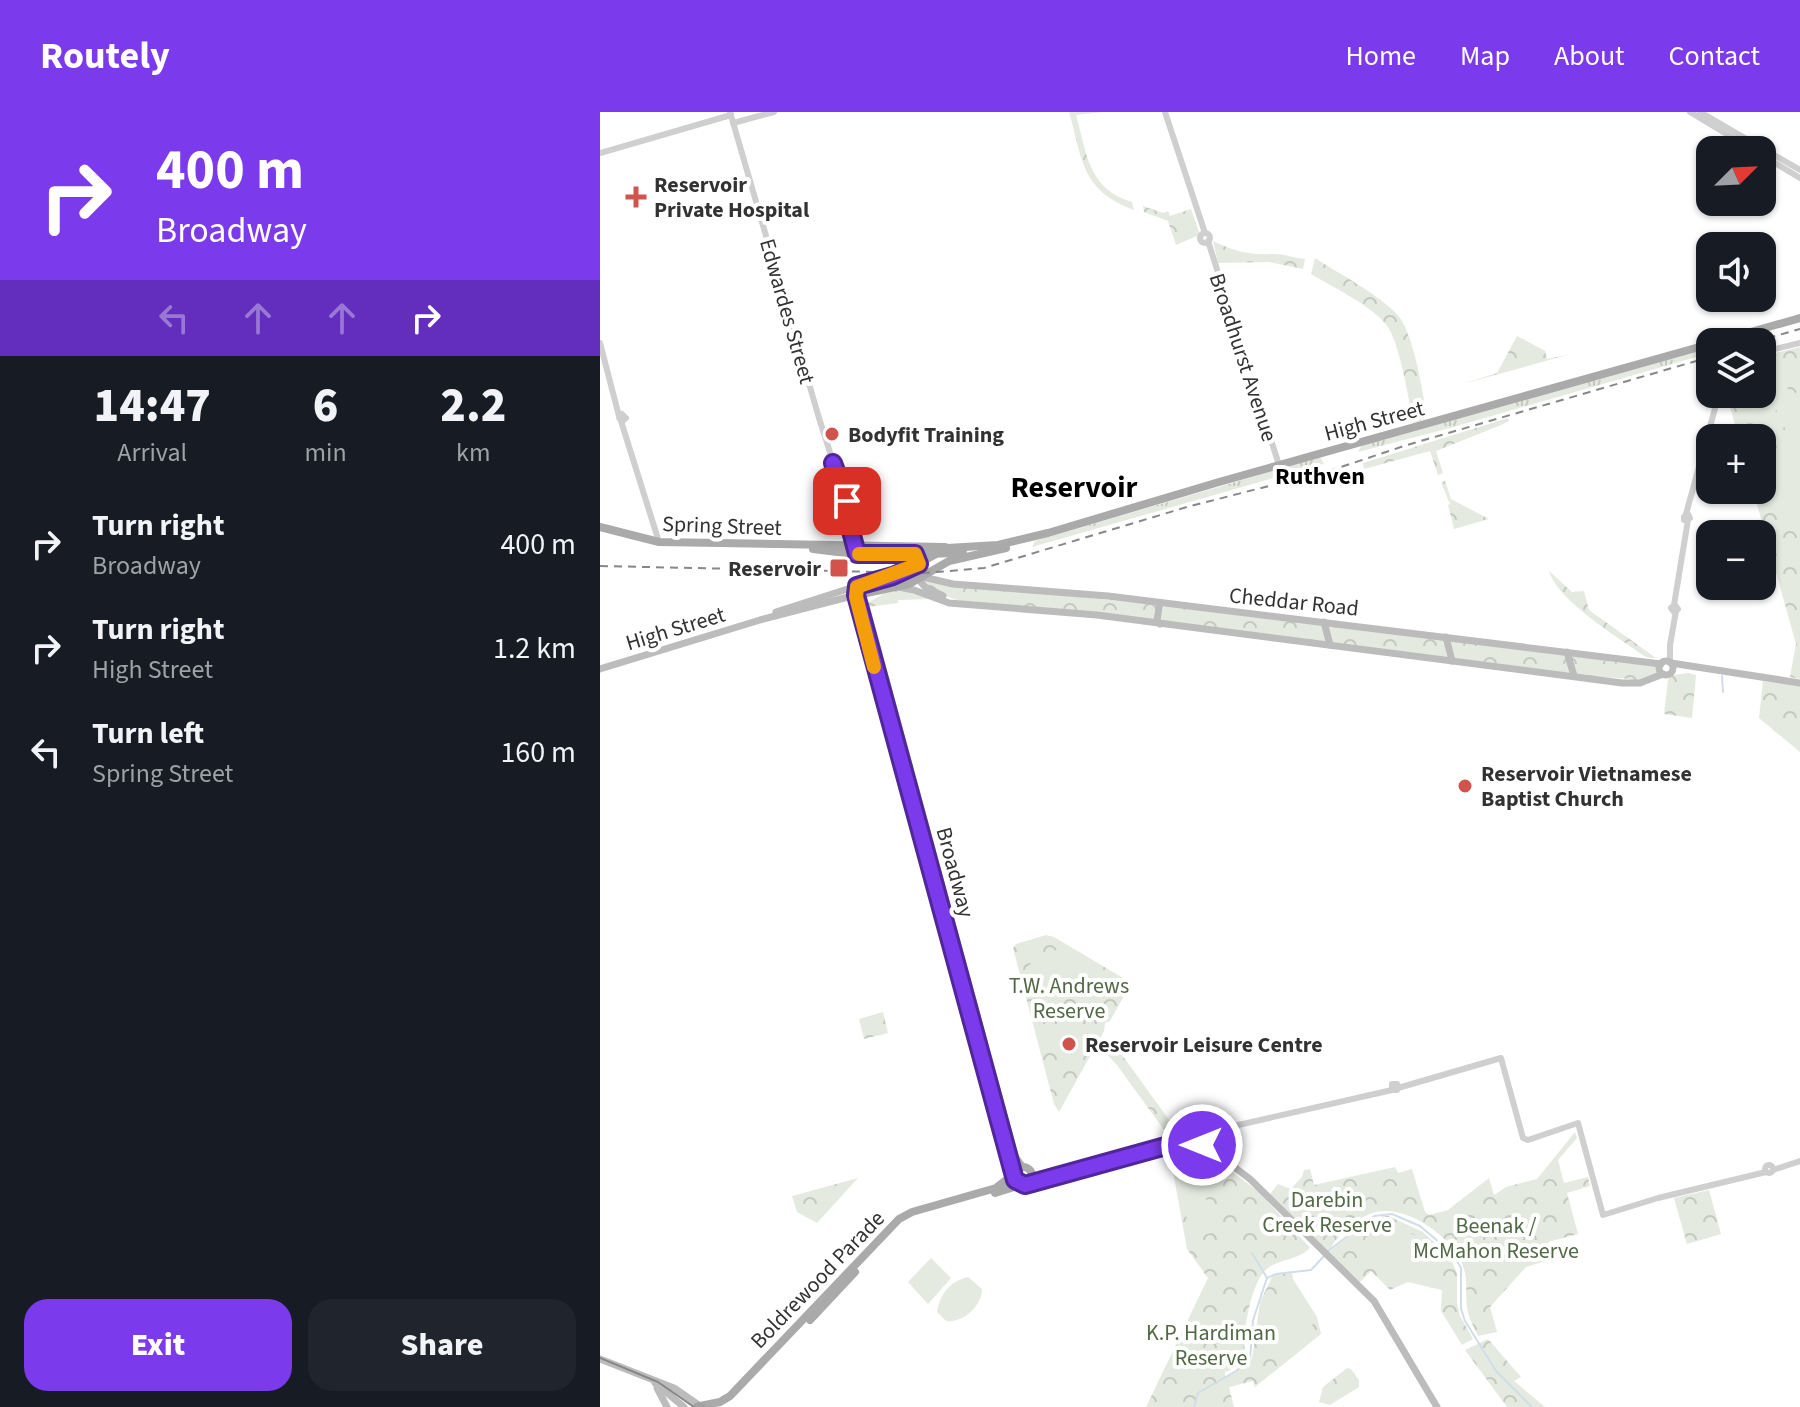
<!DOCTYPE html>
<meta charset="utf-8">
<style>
:root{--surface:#171b24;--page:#20242c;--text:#f1f3f6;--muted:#9ea1a6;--accent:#7c3aed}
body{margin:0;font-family:"Source Sans 3",sans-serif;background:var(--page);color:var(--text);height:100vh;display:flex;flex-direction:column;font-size:30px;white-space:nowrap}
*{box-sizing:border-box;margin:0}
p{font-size:26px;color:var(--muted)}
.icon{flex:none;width:44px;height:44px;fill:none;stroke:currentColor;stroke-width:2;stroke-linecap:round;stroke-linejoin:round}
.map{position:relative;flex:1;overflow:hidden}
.drawer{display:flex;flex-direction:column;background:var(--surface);width:600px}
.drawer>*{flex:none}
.top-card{background:#7c3aed;color:#fff;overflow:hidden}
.needle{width:52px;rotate:66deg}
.fabs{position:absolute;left:1096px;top:24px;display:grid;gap:16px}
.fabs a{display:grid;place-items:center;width:80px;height:80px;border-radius:16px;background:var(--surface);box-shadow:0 2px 6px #0004;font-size:40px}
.pin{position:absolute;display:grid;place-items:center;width:68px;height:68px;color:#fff;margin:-34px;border-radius:16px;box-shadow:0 4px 12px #0006}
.me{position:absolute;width:88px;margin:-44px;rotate:270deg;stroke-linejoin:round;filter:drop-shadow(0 0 6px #0008)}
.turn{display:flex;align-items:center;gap:28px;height:168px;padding:0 24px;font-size:36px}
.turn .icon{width:104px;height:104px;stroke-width:2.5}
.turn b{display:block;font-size:56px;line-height:68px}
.lanes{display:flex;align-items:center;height:76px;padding:0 24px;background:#0003;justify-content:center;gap:40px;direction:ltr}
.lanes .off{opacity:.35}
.eta{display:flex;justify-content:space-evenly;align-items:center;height:136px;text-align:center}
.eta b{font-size:48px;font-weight:800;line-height:56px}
.cta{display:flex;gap:16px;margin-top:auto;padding:16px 24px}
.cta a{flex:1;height:92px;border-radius:24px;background:var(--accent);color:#fff;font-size:32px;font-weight:800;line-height:92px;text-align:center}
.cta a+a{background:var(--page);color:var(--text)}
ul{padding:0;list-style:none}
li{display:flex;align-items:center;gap:24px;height:104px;padding:0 24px}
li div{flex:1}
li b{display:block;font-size:30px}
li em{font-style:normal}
header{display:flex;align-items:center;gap:48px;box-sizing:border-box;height:112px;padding:0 40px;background:var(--accent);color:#fff}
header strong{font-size:38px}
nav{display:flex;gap:44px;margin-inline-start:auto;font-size:28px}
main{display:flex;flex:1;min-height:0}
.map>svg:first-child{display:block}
.grass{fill:url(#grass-tufts)}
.forest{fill:url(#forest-crowns)}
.pitch{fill:#e4eadf}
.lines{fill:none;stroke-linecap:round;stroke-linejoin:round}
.stream{stroke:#d1ddea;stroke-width:2}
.tertiary{stroke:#cfcfcf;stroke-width:6}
.secondary{stroke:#bcbcbc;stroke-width:7}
.primary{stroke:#aaa;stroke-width:8}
.trunk{stroke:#a2a2a2;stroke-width:9}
.tram{stroke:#878787;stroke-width:2}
.rail{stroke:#878787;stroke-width:2;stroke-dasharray:8 6;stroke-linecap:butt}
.route-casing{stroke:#51269a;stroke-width:20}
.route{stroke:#7c3aed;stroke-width:14}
.slow{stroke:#f59e0b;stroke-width:14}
.poi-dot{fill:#d1534c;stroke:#fff;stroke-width:3}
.labels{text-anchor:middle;stroke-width:8;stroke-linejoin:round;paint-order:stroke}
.poi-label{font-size:22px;font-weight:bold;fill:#323232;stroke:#fff;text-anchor:start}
.street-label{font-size:22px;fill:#323232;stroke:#fff}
.park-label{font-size:22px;fill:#516944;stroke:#fff}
.neighbourhood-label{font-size:24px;font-weight:bold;fill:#000;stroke:#fff}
.district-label{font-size:30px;font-weight:bold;fill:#000;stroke:#fff}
</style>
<header>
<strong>Routely</strong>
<nav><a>Home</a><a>Map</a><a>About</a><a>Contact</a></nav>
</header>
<main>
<section class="drawer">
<div class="top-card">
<div class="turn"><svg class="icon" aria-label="right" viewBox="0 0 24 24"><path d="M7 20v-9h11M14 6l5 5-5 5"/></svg><div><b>400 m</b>Broadway</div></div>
<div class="lanes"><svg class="icon off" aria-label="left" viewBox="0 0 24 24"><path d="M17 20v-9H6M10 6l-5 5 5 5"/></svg><svg class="icon off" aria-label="ahead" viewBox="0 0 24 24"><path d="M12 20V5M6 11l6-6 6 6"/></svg><svg class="icon off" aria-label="ahead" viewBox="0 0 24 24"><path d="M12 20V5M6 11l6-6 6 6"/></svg><svg class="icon" aria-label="right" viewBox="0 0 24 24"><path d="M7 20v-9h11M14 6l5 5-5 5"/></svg></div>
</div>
<div class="eta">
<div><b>14:47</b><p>Arrival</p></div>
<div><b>6</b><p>min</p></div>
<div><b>2.2</b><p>km</p></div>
</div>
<ul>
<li><svg class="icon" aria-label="right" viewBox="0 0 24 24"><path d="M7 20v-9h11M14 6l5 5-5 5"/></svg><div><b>Turn right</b><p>Broadway</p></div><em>400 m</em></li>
<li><svg class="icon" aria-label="right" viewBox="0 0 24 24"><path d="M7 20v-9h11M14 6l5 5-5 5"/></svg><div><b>Turn right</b><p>High Street</p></div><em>1.2 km</em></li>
<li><svg class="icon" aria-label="left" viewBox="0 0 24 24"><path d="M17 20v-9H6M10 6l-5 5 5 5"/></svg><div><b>Turn left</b><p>Spring Street</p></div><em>160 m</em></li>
</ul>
<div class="cta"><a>Exit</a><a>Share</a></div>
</section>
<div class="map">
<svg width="1200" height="1295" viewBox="0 0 1200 1295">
<defs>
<pattern id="grass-tufts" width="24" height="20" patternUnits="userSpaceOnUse" patternTransform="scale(2)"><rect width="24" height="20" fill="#e4eadf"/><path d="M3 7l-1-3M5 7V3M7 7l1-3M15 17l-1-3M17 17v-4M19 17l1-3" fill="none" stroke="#c4c9c0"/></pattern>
<pattern id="forest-crowns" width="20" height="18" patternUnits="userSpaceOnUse" patternTransform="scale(2)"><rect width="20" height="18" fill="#e4eadf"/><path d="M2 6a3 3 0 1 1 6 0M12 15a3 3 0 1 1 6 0" fill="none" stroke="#c4c9c0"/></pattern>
</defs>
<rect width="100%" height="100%" fill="#fff"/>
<g class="grass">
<polygon points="1110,235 1110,241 850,316 758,340 762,333"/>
<polygon points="720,345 724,352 716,354 432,435 435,429"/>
</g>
<g class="forest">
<path d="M469,0H504L476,3C487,42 488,77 532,90L534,98C481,78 483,49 469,0Z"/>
<polygon points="543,94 563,101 568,99 570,104 591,97 599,120 597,124 576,133 568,109 544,100"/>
<path d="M613,129C637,140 648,143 674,142C686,142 693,146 705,147L703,157L669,150L618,151Z"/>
<path d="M715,146C736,160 791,189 802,209C815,232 823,280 827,307L813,311C809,287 800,234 788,215C774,195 733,175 711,162Z"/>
<polygon points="917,224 945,239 947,247 971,242 863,272 897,261"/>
<polygon points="1200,235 1200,567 1190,565 1196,532 1153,378 1162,378 1162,326 1139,326 1126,282 1162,282 1162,244"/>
<polygon points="908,306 909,309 901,313 836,339 843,361 838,363 830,339 764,357 763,351"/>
<polygon points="845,369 851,387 889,407 854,417 848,393 850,392 841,370"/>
<path d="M949,459L972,480L984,479L989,498L1056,546L1046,545C1020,527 957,488 949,459Z"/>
<path d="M323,468L558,493L554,508L361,489C348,485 330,480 323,468Z"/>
<polygon points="303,477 332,487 298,488 298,491 268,495 269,490 285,481"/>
<polygon points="564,494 721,512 727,530 559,510"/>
<polygon points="728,513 844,528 847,546 733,532"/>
<polygon points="849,529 966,543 971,561 854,546"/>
<polygon points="971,544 1031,552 1059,552 1060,562 1032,570 1030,567 977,563"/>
<polygon points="1088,561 1096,563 1092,606 1064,602 1068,568 1073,563"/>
<polygon points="1163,569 1200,574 1200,640 1159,606"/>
<polygon points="446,823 454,825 528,869 529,875 510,909 505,911 504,919 459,1000 454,992 413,836 416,832"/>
<polygon points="283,900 288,921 264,927 259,907"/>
<polygon points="508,928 525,947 580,1023 570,1026 517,953 502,937"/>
<path d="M975,1020L977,1026L958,1048L964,1071L988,1065L990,1074L967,1081L978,1122L948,1130L952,1147L926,1155L890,1195L897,1220L878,1224C874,1215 868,1205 867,1195C865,1183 868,1170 864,1157C856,1126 802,1088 770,1102C755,1108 735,1124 730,1139L766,1111L786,1103L823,1120L850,1145L857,1161V1191L860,1204L873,1227L862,1233L841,1199L842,1178L808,1170L790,1178L771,1159L759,1171L670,1082L678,1072L691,1077L702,1065L704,1058L710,1057L714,1073L795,1055L798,1061L812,1057L825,1100L829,1103L848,1098L889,1066L894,1083L906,1075L937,1067Z"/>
<path d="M594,1030L660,1081L710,1136C694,1152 670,1145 659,1167C650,1184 646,1208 644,1228C643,1233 647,1241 645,1246C643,1253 631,1258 625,1260V1265L652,1247L660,1190L673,1163L692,1161L693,1167L717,1205L721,1222L655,1275L653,1269L629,1275L634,1295H546L608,1166L587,1137L569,1037Z"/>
<polygon points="258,1066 217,1111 197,1100 192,1084"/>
<polygon points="1109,1078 1121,1122 1087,1132 1074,1086"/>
<polygon points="888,1227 921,1265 914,1269 945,1295 907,1295 865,1238"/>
<polygon points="747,1256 751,1257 759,1268 759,1275 730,1293 719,1290 723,1275"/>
</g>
<g class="pitch">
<path d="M1162,247C1179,250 1187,262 1188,279C1181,311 1137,317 1129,282H1162Z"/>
<path d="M1200,278V333C1177,320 1177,292 1200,278Z"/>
<path d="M1200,338V406C1183,404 1174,398 1162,386C1154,355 1168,339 1200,338Z"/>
<path d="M466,837C512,850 473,905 438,886C418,876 424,850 442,842C450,838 458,838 466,837Z"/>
<polygon points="598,1056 615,1120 592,1126 575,1061"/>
<path d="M785,1116C810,1115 850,1136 826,1164C785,1186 734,1125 785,1116Z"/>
<polygon points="331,1146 351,1166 328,1192 308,1170"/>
<path d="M368,1165L382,1177C382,1194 363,1211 346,1209L337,1200C340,1182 350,1169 368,1165Z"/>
<path d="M690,1186L700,1190L713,1206L711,1229L685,1249C679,1248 671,1248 667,1242C656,1230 659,1202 671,1192C676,1188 683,1187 690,1186Z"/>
</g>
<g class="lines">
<g class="stream">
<polyline points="1122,564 1123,580"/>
<polyline points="728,1139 774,1104 792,1102 820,1114 853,1142 861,1156 861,1197 865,1209 896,1259 932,1295"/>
<polyline points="652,1141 667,1166"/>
<polyline points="594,1295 598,1281 636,1259 650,1248 653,1208 667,1166 676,1162 711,1158 724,1144"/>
</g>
<g class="tertiary">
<polyline points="130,0 219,306 260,434"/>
<polyline points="565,0 605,121"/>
<polyline points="1090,0 1153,38"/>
<polyline points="1100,0 1200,58"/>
<polyline points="133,11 174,0"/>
<polyline points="0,41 131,3"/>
<polyline points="1162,43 1200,66"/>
<circle cx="605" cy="126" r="5"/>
<polyline points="608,129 679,353"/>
<polyline points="0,231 19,304"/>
<polyline points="1162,240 1200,231"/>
<polygon points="22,302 26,306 22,309 19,306"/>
<polyline points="21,309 59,430"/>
<polyline points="236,366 254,434"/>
<polyline points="1086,402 1119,282"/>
<polygon points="1088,402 1090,406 1084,408 1084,405"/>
<polyline points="1074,493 1088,408"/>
<polygon points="1075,493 1078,497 1074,500 1071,496"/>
<polyline points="1070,551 1070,533 1076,499"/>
<rect x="792" y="972" width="5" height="6"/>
<polyline points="798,976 901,946 923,1026 928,1028 978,1011 1003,1103 1058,1086 1166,1060"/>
<polyline points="603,1021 792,978"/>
<circle cx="1169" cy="1057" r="4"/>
<polyline points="1173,1058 1200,1049"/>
</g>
<g class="secondary">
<polyline points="323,465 353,472 508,484 1061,552"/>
<polyline points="319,468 325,475 343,484"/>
<polyline points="299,475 314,478 349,491 497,503 1022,571 1040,571 1063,562"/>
<polyline points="176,500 257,474"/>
<polyline points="724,510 730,533"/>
<polyline points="560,512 557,508 560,491"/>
<polyline points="846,525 852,549"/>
<polyline points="967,540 974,564"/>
<circle cx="1066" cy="556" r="7"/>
<polyline points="1071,551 1200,571"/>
<polyline points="0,557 160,508 256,483"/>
<polyline points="597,1027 650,1067 774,1189 837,1295"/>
<polyline points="603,1027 597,1027 596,1021 603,1021 606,1033"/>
<polyline points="431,1069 596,1022"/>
<polyline points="0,1247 74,1276 100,1294"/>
<polyline points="55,1271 84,1295"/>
<polyline points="57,1276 67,1295"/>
</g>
<g class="primary">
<polyline points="1116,230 1200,206"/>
<polyline points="0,415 59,430 345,435"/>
<polyline points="213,437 262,443 363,441"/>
<polyline points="287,470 321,465"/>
<polyline points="258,475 265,492 415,1045 422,1055"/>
<polyline points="257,483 309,472 349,449 406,436"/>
<circle cx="423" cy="1064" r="9"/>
<polyline points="414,1062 256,485 257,474 307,458 347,436 398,433 448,421 619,370 1110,232"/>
<polyline points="395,1081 421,1073"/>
<polyline points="210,1208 255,1160"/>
<polyline points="100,1294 120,1290 130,1284 299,1107 312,1100 396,1076 414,1062"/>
</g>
<polyline class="trunk" points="98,1295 101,1295"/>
<polyline class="tram" points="0,1246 58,1270 94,1295"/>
<g class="rail">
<polyline points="1154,230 1200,217"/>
<polyline points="0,454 325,461 384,456 587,395 735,357 807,333 1110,245"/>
</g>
</g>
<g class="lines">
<defs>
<polyline id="route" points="247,389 233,351 257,442 315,442 319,452 293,464 257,474 256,483 415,1068 425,1073 591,1027 597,1027 602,1033"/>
</defs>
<use href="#route" class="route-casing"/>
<use href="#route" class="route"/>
<polyline class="slow" points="259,442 315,442 319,452 257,475 256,485 274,555"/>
</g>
<g class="poi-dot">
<path d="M32 73h8v8h8v8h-8v8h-8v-8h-8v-8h8z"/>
<circle cx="232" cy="322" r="8"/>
<rect x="229" y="446" width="20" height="20" rx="4"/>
<circle cx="865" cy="674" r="8"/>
<circle cx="469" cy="932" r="8"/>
</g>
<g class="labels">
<g class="poi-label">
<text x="54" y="80">Reservoir<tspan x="54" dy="25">Private Hospital</tspan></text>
<text x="248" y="330">Bodyfit Training</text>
<text x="221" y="464" text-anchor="end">Reservoir</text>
<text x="881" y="669">Reservoir Vietnamese<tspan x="881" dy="25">Baptist Church</tspan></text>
<text x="485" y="940">Reservoir Leisure Centre</text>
</g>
<g class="street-label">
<text transform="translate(188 199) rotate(74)" y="8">Edwardes Street</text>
<text transform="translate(644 245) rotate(72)" y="8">Broadhurst Avenue</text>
<text transform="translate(774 308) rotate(-15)" y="8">High Street</text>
<text transform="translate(122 413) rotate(2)" y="8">Spring Street</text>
<text transform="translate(694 489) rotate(6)" y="8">Cheddar Road</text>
<text transform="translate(75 516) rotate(-17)" y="8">High Street</text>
<text transform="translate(356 760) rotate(75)" y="8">Broadway</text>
<text transform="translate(217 1167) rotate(-46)" y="8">Boldrewood Parade</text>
</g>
<g class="park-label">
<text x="469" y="881">T.W. Andrews<tspan x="469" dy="25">Reserve</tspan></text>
<text x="727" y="1095">Darebin<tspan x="727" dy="25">Creek Reserve</tspan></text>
<text x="896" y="1121">Beenak /<tspan x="896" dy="25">McMahon Reserve</tspan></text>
<text x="611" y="1228">K.P. Hardiman<tspan x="611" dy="25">Reserve</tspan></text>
</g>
<g class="neighbourhood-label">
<text x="720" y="372">Ruthven</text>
</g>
<g class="district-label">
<text x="474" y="385">Reservoir</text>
</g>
</g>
</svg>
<div class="fabs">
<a><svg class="needle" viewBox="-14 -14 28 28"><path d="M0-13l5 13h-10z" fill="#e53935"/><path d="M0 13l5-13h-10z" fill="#9ea1a6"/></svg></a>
<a><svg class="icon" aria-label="sound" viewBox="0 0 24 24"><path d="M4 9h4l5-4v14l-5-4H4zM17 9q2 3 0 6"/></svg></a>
<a><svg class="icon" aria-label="layers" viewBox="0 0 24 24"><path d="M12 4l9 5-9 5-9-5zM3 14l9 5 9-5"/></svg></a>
<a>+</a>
<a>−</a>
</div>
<div class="pin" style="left:247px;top:389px;background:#d93025"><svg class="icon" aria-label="arrive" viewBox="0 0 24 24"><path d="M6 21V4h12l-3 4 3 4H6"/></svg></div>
<svg class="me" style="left:602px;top:1033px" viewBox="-20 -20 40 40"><circle r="17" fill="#7c3aed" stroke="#fff" stroke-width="3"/><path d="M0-11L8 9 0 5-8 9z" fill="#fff"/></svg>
</div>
</main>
